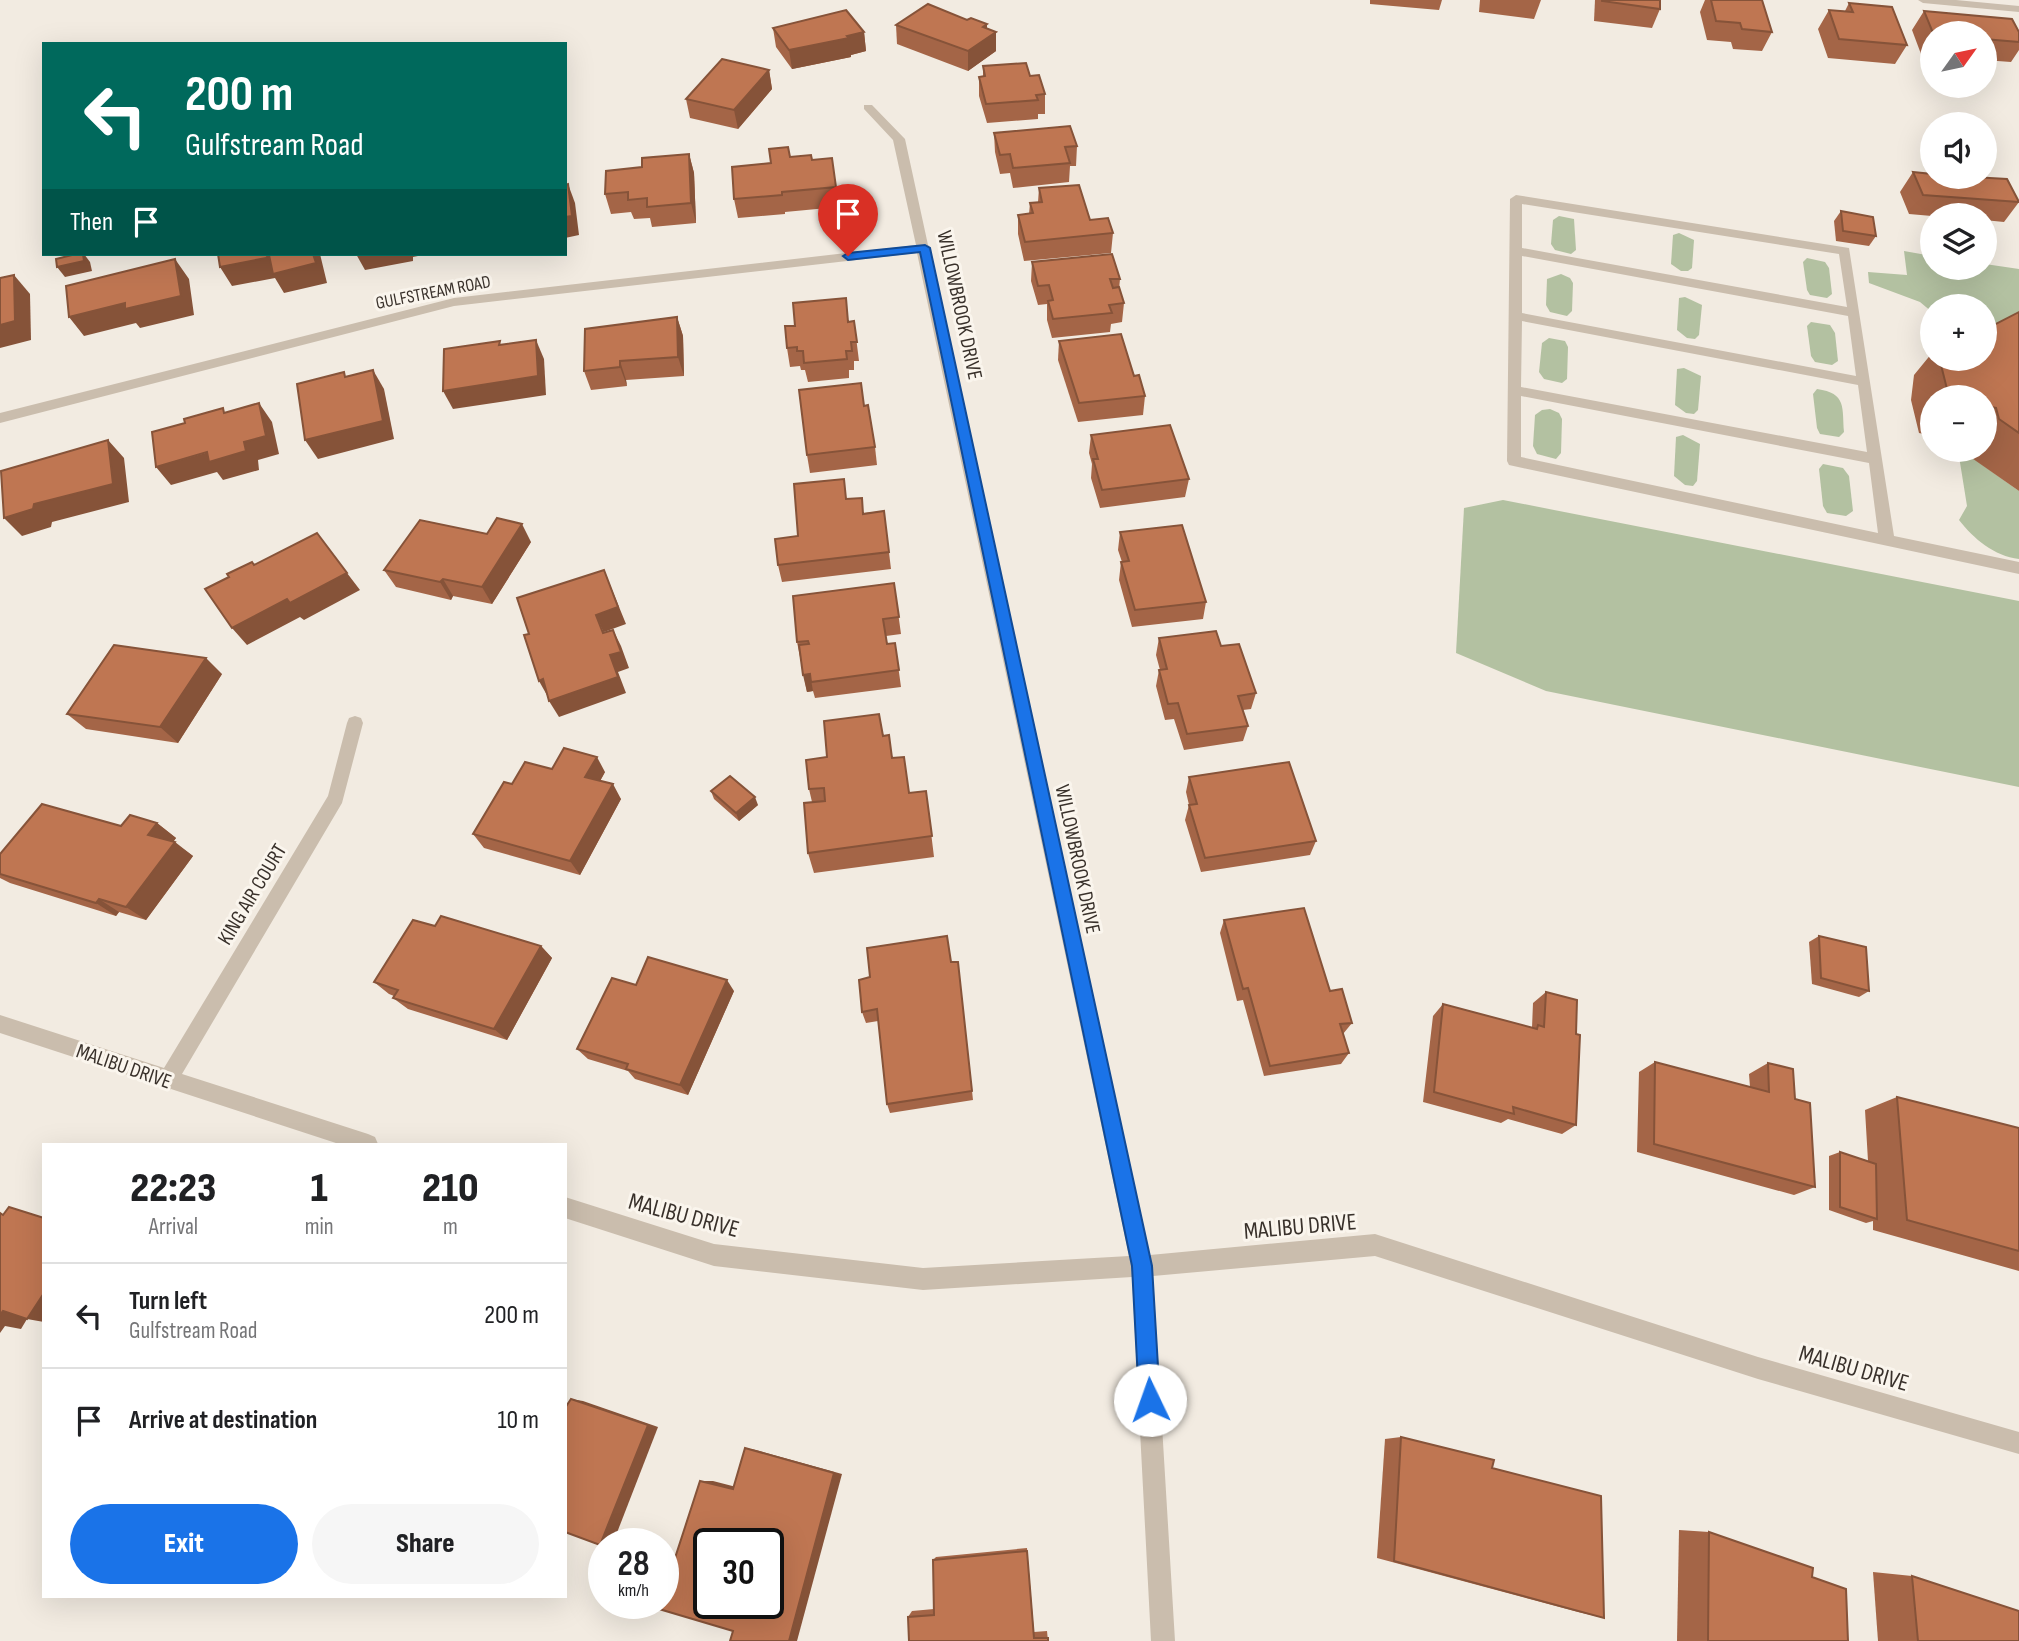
<!DOCTYPE html>
<meta charset="utf-8">
<style>
:root{--surface:#fff;--page:#f6f6f6;--text:#202124;--muted:#757577;--line:#e0e0e0;--accent:#1a73e8}
body{margin:0;font-family:"Sofia Sans Condensed",sans-serif;background:var(--page);color:var(--text);height:100vh;display:flex;flex-direction:column;font-size:26px;white-space:nowrap}
*{box-sizing:border-box;margin:0}
p{font-size:23px;color:var(--muted)}
.icon{flex:none;width:38px;height:38px;fill:none;stroke:currentColor;stroke-width:2;stroke-linecap:round;stroke-linejoin:round}
.map{position:relative;flex:1;overflow:hidden}
.sheet{position:absolute;left:42px;top:1143px;width:525px;height:455px;display:flex;flex-direction:column;background:var(--surface);border-radius:0px;box-shadow:0 7px 28px #0002}
.sheet>*{flex:none}
.banner{position:absolute;left:42px;top:42px;width:525px;height:214px;border-radius:0px;box-shadow:0 7px 28px #0002;background:#00695c;color:#fff;overflow:hidden}
.needle{width:46px;rotate:57deg}
.buttons{position:absolute;left:1920px;top:21px;display:grid;gap:14px}
.buttons a{display:grid;place-items:center;width:77px;height:77px;border-radius:50%;background:var(--surface);box-shadow:0 7px 28px #0002;font-size:35px}
.speed{position:absolute;left:588px;top:1528px;display:flex;gap:14px;font-size:35px;font-weight:700;text-align:center}
.speed>*{display:grid;place-content:center;width:91px;height:91px;border-radius:50%;background:var(--surface);box-shadow:0 7px 28px #0002;line-height:1}
.speed small{font-size:18px;font-weight:400}
.speed .limit{border:4px solid #111;border-radius:10px;background:#fff;color:#111}
.pin{position:absolute;display:grid;place-items:center;width:60px;height:60px;color:#fff;margin:-72px -30px;border-radius:50% 50% 50% 0;rotate:-45deg;box-shadow:0 0 7px #0007}
.pin .icon{rotate:45deg}
.me{position:absolute;width:77px;margin:-38px;rotate:357deg;stroke-linejoin:round;filter:drop-shadow(0 0 5px #0008)}
.turn{display:flex;align-items:center;gap:24px;height:147px;padding:0 28px;font-size:32px}
.turn .icon{width:91px;height:91px;stroke-width:2.5}
.turn b{display:block;font-size:49px;line-height:60px}
.then{display:flex;align-items:center;height:66px;padding:0 28px;background:#0003;gap:14px;font-size:26px}
.eta{display:flex;justify-content:space-evenly;align-items:center;height:119px;text-align:center}
.eta b{font-size:42px;font-weight:800;line-height:49px}
.action{display:flex;gap:14px;margin-top:auto;padding:14px 28px}
.action a{flex:1;height:80px;border-radius:42px;background:var(--accent);color:#fff;font-size:28px;font-weight:800;line-height:80px;text-align:center}
.action a+a{background:var(--page);color:var(--text)}
ul{padding:0;list-style:none}
li{display:flex;align-items:center;gap:21px;height:105px;padding:0 28px;border-top:2px solid var(--line)}
li div{flex:1}
li b{display:block;font-size:26px}
li em{font-style:normal}
.map>svg:first-child{display:block}
.green{fill:#b3c1a1}
.lines{fill:none;stroke-linecap:round;stroke-linejoin:round}
.minor{fill:#cabdad;fill-rule:evenodd}
.wall{fill:#a46547}
.shaded-wall{fill:#865339}
.building{fill:#bf7652;stroke:#865339;stroke-width:2;fill-rule:evenodd}
.route{fill:#1a73e8;stroke:#114b97;stroke-width:2}
.labels{text-anchor:middle;stroke-width:6;stroke-linejoin:round;paint-order:stroke}
.far-street-label{font-size:18px;fill:#39312b;stroke:#faf5ed}
.street-label{font-size:21px;fill:#39312b;stroke:#faf5ed}
.near-street-label{font-size:24px;fill:#39312b;stroke:#faf5ed}
</style>
<div class="map">
<svg width="2019" height="1641" viewBox="0 0 2019 1641">
<rect width="100%" height="100%" fill="#f2ebe1"/>
<g class="green">
<polygon points="1559,216 1574,219 1576,250 1571,254 1555,250 1551,244 1553,220"/>
<polygon points="1679,233 1694,240 1692,268 1688,271 1681,271 1671,264 1673,235"/>
<polygon points="1904,251 1932,256 1932,268 1984,268 1985,264 2019,269 2019,353 1985,350 1984,306 1932,306 1932,312 1920,302 1869,283 1868,272 1907,275"/>
<polygon points="1807,258 1825,262 1829,268 1832,294 1827,298 1810,295 1807,290 1803,262"/>
<polygon points="1561,274 1570,278 1573,283 1572,311 1567,316 1550,312 1546,305 1547,279"/>
<polygon points="1685,297 1702,305 1699,335 1695,339 1687,338 1677,330 1679,298"/>
<polygon points="1811,322 1830,325 1835,333 1838,361 1832,365 1815,362 1811,356 1807,326"/>
<polygon points="1549,338 1565,341 1568,347 1567,379 1562,383 1544,379 1539,372 1542,343"/>
<polygon points="1684,368 1701,376 1698,410 1694,414 1686,413 1675,405 1677,369"/>
<path d="M1817,389C1847,393 1842,408 1844,432L1839,437L1820,434L1817,428L1813,394Z"/>
<polygon points="1550,409 1559,413 1562,419 1561,453 1556,459 1537,454 1533,446 1535,415 1542,410"/>
<polygon points="1683,435 1700,444 1697,481 1693,486 1685,485 1674,476 1676,437"/>
<path d="M1958,450H1966L1967,454L2019,491V559C1994,556 1974,539 1959,520L1967,506Z"/>
<polygon points="1823,464 1843,468 1849,476 1853,511 1846,516 1827,513 1823,506 1819,469"/>
<polygon points="1503,500 2019,601 2019,787 1546,691 1456,653 1464,508"/>
</g>
<g class="lines">
<g class="minor">
<polygon points="1918,0 1956,0 2019,6 2019,12 1923,3"/>
<polygon points="864,105 872,105 905,139 928,245 931,248 929,251 1150,1255 1375,1234 1758,1357 2019,1432 2019,1454 1758,1379 1375,1256 1153,1276 1175,1641 1151,1641 1132,1277 923,1290 714,1266 565,1218 565,1197 714,1244 923,1268 1129,1256 917,253 454,306 0,423 0,413 454,298 916,245 893,140 864,109"/>
<path d="M1516,195L1849,248L1894,536L2019,562V574L1509,465L1507,461L1510,199ZM1522,204L1839,254L1847,307L1522,248ZM1522,256L1848,316L1856,376L1522,313ZM1522,321L1858,385L1867,452L1521,387ZM1521,396L1869,463L1878,533L1521,457Z"/>
<polygon points="355,716 361,718 363,723 342,803 182,1074 368,1134 375,1137 378,1144 339,1144 171,1089 167,1091 159,1085 0,1033 0,1015 164,1068 328,796 347,723 349,718"/>
</g>
</g>
<g class="wall">
<polygon points="1370,0 1442,0 1439,10 1370,4"/>
<polygon points="1480,0 1541,0 1534,19 1479,12"/>
<polygon points="1595,0 1660,0 1660,9 1652,28 1594,21"/>
<polygon points="1705,0 1762,0 1772,32 1762,51 1733,49 1731,42 1707,40 1700,12"/>
<polygon points="1849,3 1907,45 1895,64 1828,58 1818,29 1829,10 1845,11"/>
<polygon points="1924,11 2019,32 2019,50 2011,62 1984,60 1984,33 1932,33 1932,55 1921,54 1912,30"/>
<polygon points="896,25 987,29 996,51 968,71 897,44"/>
<polygon points="773,28 864,32 866,51 851,55 851,57 792,69 776,47"/>
<polygon points="983,66 1030,76 1045,94 1045,114 1038,114 1038,119 987,123 979,96 979,77 983,77"/>
<polygon points="769,70 772,89 738,129 690,118 686,99"/>
<polygon points="994,133 1077,146 1076,166 1070,166 1069,182 1013,188 1010,173 1000,174 995,152"/>
<polygon points="689,154 694,173 696,223 652,227 650,218 634,219 631,212 611,214 605,194 642,167"/>
<polygon points="790,157 812,160 832,158 838,207 785,212 785,214 738,218 734,199 771,163"/>
<polygon points="1913,172 2019,202 2004,222 1984,220 1984,215 1932,216 1909,214 1900,192"/>
<polygon points="1039,188 1113,233 1111,253 1024,261 1018,234 1018,215 1029,214 1030,203 1038,202"/>
<polygon points="1841,211 1876,236 1869,246 1836,241 1834,221"/>
<polygon points="1032,262 1120,279 1119,289 1124,303 1122,322 1111,324 1110,332 1052,338 1047,320 1047,304 1038,305 1031,281"/>
<polygon points="2019,312 2019,491 1966,454 1966,450 1984,450 1984,397 1932,397 1932,436 1919,433 1911,400 1914,375 1932,353 1932,359 1984,359 1984,330"/>
<polygon points="677,317 683,336 684,376 626,380 627,386 591,390 584,371"/>
<polygon points="849,321 854,321 859,361 854,361 854,370 849,370 849,378 808,382 805,370 801,370 800,366 790,367 787,348"/>
<polygon points="1059,341 1145,396 1143,415 1078,422 1058,360"/>
<polygon points="864,406 875,447 877,465 810,473 807,455"/>
<polygon points="1091,435 1189,479 1185,497 1100,508 1091,478 1092,464 1089,453"/>
<polygon points="847,499 864,513 884,511 891,569 782,582 778,565 798,536"/>
<polygon points="1120,532 1206,602 1203,619 1132,627 1119,580 1121,562 1122,562 1118,550"/>
<polygon points="487,534 531,542 492,604 453,596 451,600 396,587 384,570"/>
<polygon points="894,583 901,634 886,636 887,644 895,643 901,687 815,698 813,691 807,692 797,642"/>
<polygon points="1159,638 1221,646 1256,693 1251,709 1243,710 1248,726 1243,741 1184,750 1174,719 1165,720 1156,686 1159,670 1160,670 1156,655"/>
<polygon points="222,674 178,743 86,729 67,714"/>
<polygon points="883,736 909,793 926,791 934,857 814,873 808,853 812,802 809,789 827,757"/>
<polygon points="552,769 605,772 600,781 621,799 580,875 484,848 473,834 512,784"/>
<polygon points="1189,777 1316,841 1310,855 1201,872 1185,820 1189,805 1186,792"/>
<polygon points="711,791 758,805 739,821 714,799"/>
<polygon points="157,823 176,838 173,842 193,856 146,920 119,912 116,916 10,883 0,878 0,854 121,826"/>
<polygon points="1224,920 1330,991 1352,1023 1343,1034 1349,1053 1341,1064 1264,1076 1243,1000 1237,1001 1220,933"/>
<polygon points="435,926 541,946 552,958 507,1040 408,1009 393,998 394,996 389,994 374,982"/>
<polygon points="1819,936 1869,991 1859,997 1812,984 1809,942"/>
<polygon points="951,962 958,962 973,1100 890,1113 887,1104 878,1021 866,1023 862,1012 870,977"/>
<polygon points="636,985 734,991 688,1095 635,1079 628,1071 588,1059 577,1049"/>
<polygon points="1546,992 1576,1034 1576,1125 1562,1134 1508,1119 1501,1123 1423,1102 1433,1016 1443,1004 1532,1028 1533,1003"/>
<polygon points="1655,1062 1750,1087 1749,1074 1768,1063 1795,1099 1815,1187 1794,1195 1637,1152 1639,1072"/>
<polygon points="1897,1097 2019,1128 2019,1271 1873,1230 1873,1221 1866,1223 1829,1210 1829,1156 1840,1152 1868,1161 1865,1110"/>
<polygon points="1401,1437 1492,1468 1604,1618 1578,1612 1377,1558 1385,1439"/>
<polygon points="1679,1530 1709,1532 1812,1577 1848,1641 1677,1641"/>
<polygon points="1027,1548 1034,1632 1047,1631 1048,1641 908,1617 912,1611 934,1609 933,1560 936,1557"/>
<polygon points="1873,1572 1912,1576 2019,1641 1878,1641"/>
</g>
<g class="shaded-wall">
<polygon points="987,24 987,38 996,32 996,51 968,71 968,51 983,27"/>
<polygon points="864,32 866,51 851,55 851,57 792,69 789,50"/>
<polygon points="769,70 772,89 738,129 734,110"/>
<polygon points="689,154 694,173 696,223 691,203"/>
<polygon points="568,184 575,203 579,235 565,238 565,217"/>
<polygon points="84,254 90,262 92,271 65,277 57,267"/>
<polygon points="320,254 327,283 284,293 275,278 232,286 220,267 269,255"/>
<polygon points="356,254 428,254 413,257 413,261 365,270"/>
<polygon points="175,259 189,279 194,315 140,328 136,323 84,336 69,317"/>
<polygon points="14,275 30,294 31,340 0,348 0,325"/>
<polygon points="677,317 683,336 684,376 678,357"/>
<polygon points="536,340 544,359 546,395 453,409 443,391"/>
<polygon points="620,361 626,380 627,386 620,367"/>
<polygon points="373,370 384,389 394,439 318,459 305,440"/>
<polygon points="259,403 272,422 279,454 258,460 259,470 223,480 217,472 171,485 156,467 244,442"/>
<polygon points="108,440 124,458 129,502 52,522 51,527 22,536 4,518 34,504"/>
<polygon points="522,524 531,542 492,604 482,587"/>
<polygon points="604,570 626,624 604,632 611,650 596,615"/>
<polygon points="347,573 360,590 304,620 300,617 247,645 232,628 287,599"/>
<polygon points="443,579 453,596 451,600 440,582"/>
<polygon points="613,630 621,646 629,668 618,672 626,693 559,717 549,701 610,655"/>
<polygon points="206,658 222,674 178,743 160,727"/>
<polygon points="810,674 813,691 807,692 803,675"/>
<polygon points="543,679 548,697 539,681"/>
<polygon points="597,757 605,772 594,792 585,777"/>
<polygon points="613,784 621,799 580,875 570,861"/>
<polygon points="755,797 758,805 739,821 736,813"/>
<polygon points="157,823 176,838 167,850 148,835"/>
<polygon points="175,842 193,856 146,920 126,907"/>
<polygon points="99,899 119,912 116,916 96,903"/>
<polygon points="541,946 552,958 507,1040 494,1029"/>
<polygon points="727,980 734,991 688,1095 680,1085"/>
<polygon points="44,1293 44,1322 27,1319 21,1329 5,1326 0,1333 0,1315 3,1311"/>
<polygon points="571,1399 583,1401 658,1427 613,1543 600,1545"/>
<polygon points="745,1448 756,1450 842,1474 797,1641 789,1641"/>
<polygon points="700,1481 713,1481 744,1489 733,1489"/>
</g>
<g class="building">
<polygon points="1602,0 1660,0 1660,9 1602,1"/>
<polygon points="1711,0 1762,0 1772,32 1742,29 1740,23 1716,21"/>
<polygon points="1849,3 1892,7 1907,45 1839,39 1829,10 1853,12"/>
<polygon points="928,4 967,20 971,18 987,24 983,27 996,32 968,51 896,25"/>
<polygon points="846,10 864,32 847,36 849,38 789,50 773,28"/>
<polygon points="1924,11 2012,19 2019,32 2019,42 1984,39 1984,33 1933,33"/>
<polygon points="722,59 769,70 734,110 686,99"/>
<polygon points="1026,63 1030,76 1039,75 1045,94 1036,95 1038,100 986,104 979,77 985,76 983,66"/>
<polygon points="1070,126 1077,146 1065,147 1070,163 1013,168 1010,154 1000,155 994,133"/>
<polygon points="788,147 790,157 811,155 812,160 832,158 836,187 782,192 782,195 734,199 732,167 771,163 769,149"/>
<polygon points="689,154 691,203 647,207 647,198 628,200 628,192 605,194 606,171 642,167 642,158"/>
<polygon points="1913,172 1932,174 1932,177 1972,177 2007,179 2019,202 1923,195"/>
<polygon points="568,184 572,216 565,217 565,185"/>
<polygon points="1079,185 1090,220 1108,218 1113,233 1025,242 1018,215 1033,213 1030,203 1042,202 1039,188"/>
<polygon points="1841,211 1873,217 1876,236 1843,231"/>
<polygon points="76,254 83,254 84,261 57,267 56,259"/>
<polygon points="218,254 313,254 316,263 273,274 269,255 266,258 220,267"/>
<polygon points="1112,254 1120,279 1110,279 1113,288 1119,287 1124,303 1109,305 1112,313 1053,319 1048,301 1053,300 1049,285 1038,286 1032,262"/>
<polygon points="175,259 181,296 125,309 125,303 69,317 66,286"/>
<polygon points="14,275 15,321 0,325 0,278"/>
<polygon points="846,298 848,322 854,321 857,342 851,342 852,351 846,351 847,359 804,363 803,351 797,351 797,347 787,348 785,326 795,326 793,303"/>
<polygon points="2019,312 2019,433 1999,419 1996,408 1984,406 1984,397 1949,397 1941,365 1941,359 1984,359 1984,346 1986,346 1984,330"/>
<polygon points="677,317 678,357 620,361 620,367 584,371 585,329"/>
<polygon points="1121,334 1134,376 1139,375 1145,396 1079,403 1059,341"/>
<polygon points="536,340 538,376 443,391 444,349 500,341 499,345"/>
<polygon points="373,370 383,421 305,440 297,384 344,372 345,377"/>
<polygon points="861,383 864,406 868,405 875,447 807,455 799,390"/>
<polygon points="259,403 266,436 244,442 246,451 209,462 207,452 156,467 152,432 185,423 184,419 223,408 224,413"/>
<polygon points="1170,425 1189,479 1102,490 1093,459 1098,459 1091,435"/>
<polygon points="108,440 113,484 34,504 33,509 4,518 1,471"/>
<polygon points="844,479 846,499 862,498 863,514 884,511 889,552 778,565 775,539 798,536 794,484"/>
<polygon points="497,518 522,524 482,587 443,579 440,582 384,570 420,520 487,534"/>
<polygon points="1182,525 1206,602 1135,610 1121,562 1129,561 1120,532"/>
<polygon points="317,533 347,573 290,603 287,599 232,628 205,589 229,577 227,574 252,562 254,565"/>
<polygon points="604,570 618,607 596,615 603,633 613,630 621,652 610,655 618,677 549,701 543,679 539,681 524,635 529,634 517,598"/>
<polygon points="894,583 899,617 883,619 887,644 895,643 899,670 811,682 810,674 803,675 799,645 809,644 808,641 797,642 793,596"/>
<polygon points="1216,631 1221,646 1239,644 1256,693 1238,696 1248,726 1187,734 1178,703 1168,704 1159,670 1167,669 1159,638"/>
<polygon points="114,645 206,658 160,727 67,714"/>
<polygon points="879,714 883,736 889,735 892,758 904,757 909,793 926,791 932,836 808,853 804,803 825,801 824,788 809,789 806,760 827,757 824,721"/>
<polygon points="564,748 597,757 585,777 613,784 570,861 473,834 504,782 512,784 525,762 552,769"/>
<polygon points="1289,762 1316,841 1205,858 1189,805 1197,804 1189,777"/>
<polygon points="730,776 755,797 736,813 711,791"/>
<polygon points="42,804 121,826 130,815 157,823 148,835 175,842 126,907 99,899 96,903 0,874 0,854"/>
<polygon points="1304,908 1330,991 1342,989 1352,1023 1340,1024 1349,1053 1270,1066 1248,988 1243,989 1224,920"/>
<polygon points="441,916 541,946 494,1029 393,998 398,990 374,982 413,920 435,926"/>
<polygon points="947,936 951,962 958,962 972,1091 887,1104 877,1009 862,1012 859,980 870,977 867,948"/>
<polygon points="1819,936 1866,947 1869,991 1821,978"/>
<polygon points="648,957 727,980 680,1085 626,1069 628,1064 577,1049 612,978 636,985"/>
<polygon points="1546,992 1577,1000 1576,1034 1580,1035 1576,1125 1513,1107 1514,1114 1434,1092 1443,1004 1537,1029 1538,1025 1544,1027"/>
<polygon points="1655,1062 1769,1092 1768,1063 1793,1069 1795,1099 1810,1103 1815,1187 1654,1144"/>
<polygon points="1897,1097 2019,1128 2019,1251 1907,1220"/>
<polygon points="1840,1152 1876,1164 1877,1219 1840,1207"/>
<polygon points="9,1207 44,1218 44,1293 27,1319 3,1311 0,1315 0,1213 3,1215"/>
<polygon points="571,1399 648,1425 600,1545 565,1532 565,1408"/>
<polygon points="1401,1437 1494,1460 1492,1468 1601,1496 1604,1618 1394,1561"/>
<path d="M745,1448L834,1473L789,1641H730L733,1631L659,1609L661,1603H663V1595L700,1481L733,1489ZM709,1544H768V1603H709Z"/>
<polygon points="1709,1532 1813,1568 1812,1577 1846,1589 1848,1641 1708,1641"/>
<polygon points="1027,1551 1034,1638 1048,1638 1048,1641 909,1641 908,1617 934,1615 933,1560"/>
<polygon points="1912,1576 2019,1611 2019,1641 1918,1641"/>
</g>
<polygon class="route" points="925,245 930,248 1152,1266 1160,1400 1157,1407 1150,1410 1142,1407 1139,1400 1132,1266 920,252 848,260 843,256 848,253"/>
<g class="labels">
<g class="far-street-label">
<text transform="translate(433 292) rotate(-11)" y="6">GULFSTREAM ROAD</text>
</g>
<g class="street-label">
<text transform="translate(960 305) rotate(78)" y="7">WILLOWBROOK DRIVE</text>
<text transform="translate(1078 859) rotate(78)" y="7">WILLOWBROOK DRIVE</text>
<text transform="translate(252 894) rotate(-59)" y="7">KING AIR COURT</text>
<text transform="translate(124 1066) rotate(19)" y="7">MALIBU DRIVE</text>
</g>
<g class="near-street-label">
<text transform="translate(684 1215) rotate(15)" y="8">MALIBU DRIVE</text>
<text transform="translate(1300 1226) rotate(-5)" y="8">MALIBU DRIVE</text>
<text transform="translate(1854 1368) rotate(16)" y="8">MALIBU DRIVE</text>
</g>
</g>
</svg>
<div class="buttons">
<a><svg class="needle" viewBox="-14 -14 28 28"><path d="M0-13l5 13h-10z" fill="#e53935"/><path d="M0 13l5-13h-10z" fill="#757577"/></svg></a>
<a><svg class="icon" aria-label="sound" viewBox="0 0 24 24"><path d="M4 9h4l5-4v14l-5-4H4zM17 9q2 3 0 6"/></svg></a>
<a><svg class="icon" aria-label="layers" viewBox="0 0 24 24"><path d="M12 4l9 5-9 5-9-5zM3 14l9 5 9-5"/></svg></a>
<a>+</a>
<a>−</a>
</div>
<div class="speed"><div>28<small>km/h</small></div><div class="limit">30</div></div>
<div class="pin" style="left:848px;top:256px;background:#d93025"><svg class="icon" aria-label="arrive" viewBox="0 0 24 24"><path d="M6 21V4h12l-3 4 3 4H6"/></svg></div>
<svg class="me" style="left:1150px;top:1400px" viewBox="-20 -20 40 40"><circle r="19" fill="#fff"/><path d="M0-13L10 11 0 6-10 11z" fill="#1a73e8"/></svg>
<div class="banner">
<div class="turn"><svg class="icon" aria-label="left" viewBox="0 0 24 24"><path d="M17 20v-9H6M10 6l-5 5 5 5"/></svg><div><b>200 m</b>Gulfstream Road</div></div>
<div class="then">Then<svg class="icon" aria-label="arrive" viewBox="0 0 24 24"><path d="M6 21V4h12l-3 4 3 4H6"/></svg></div>
</div>
<section class="sheet">
<div class="eta">
<div><b>22:23</b><p>Arrival</p></div>
<div><b>1</b><p>min</p></div>
<div><b>210</b><p>m</p></div>
</div>
<ul>
<li><svg class="icon" aria-label="left" viewBox="0 0 24 24"><path d="M17 20v-9H6M10 6l-5 5 5 5"/></svg><div><b>Turn left</b><p>Gulfstream Road</p></div><em>200 m</em></li>
<li><svg class="icon" aria-label="arrive" viewBox="0 0 24 24"><path d="M6 21V4h12l-3 4 3 4H6"/></svg><div><b>Arrive at destination</b></div><em>10 m</em></li>
</ul>
<div class="action"><a>Exit</a><a>Share</a></div>
</section>
</div>
